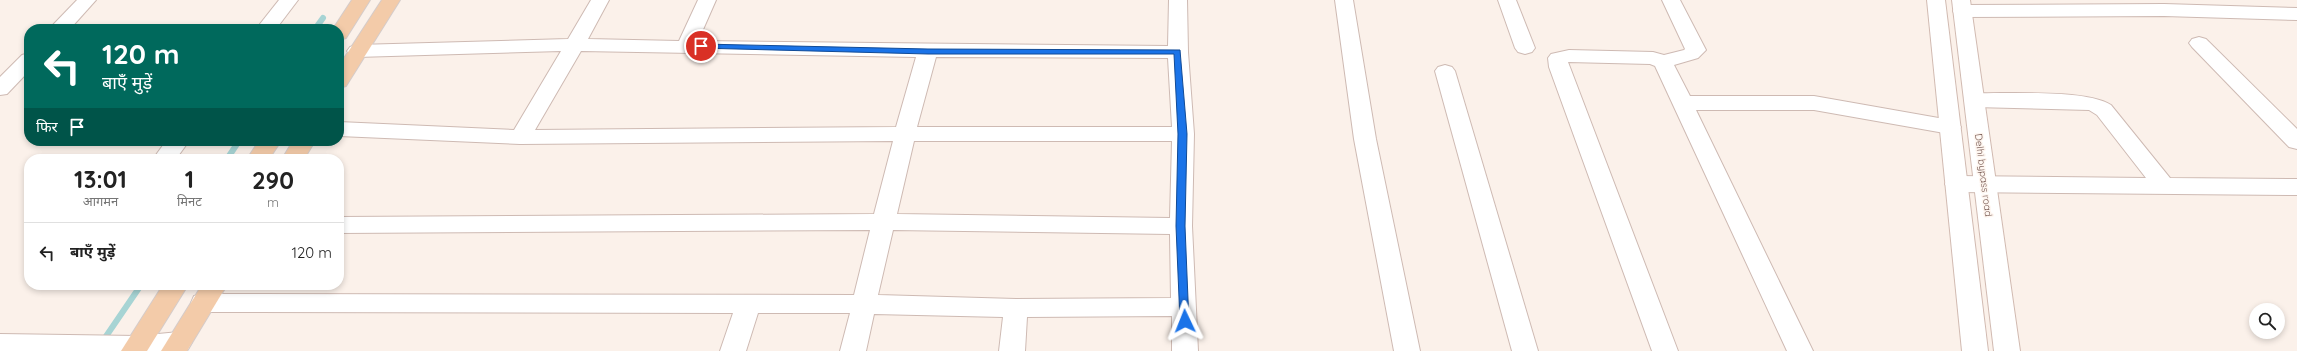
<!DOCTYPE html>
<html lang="hi">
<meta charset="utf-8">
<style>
:root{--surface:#fff;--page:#f2f2f2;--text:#222;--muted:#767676;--line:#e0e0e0}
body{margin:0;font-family:Quicksand,"Noto Sans Devanagari",sans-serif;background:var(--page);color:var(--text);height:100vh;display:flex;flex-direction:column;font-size:15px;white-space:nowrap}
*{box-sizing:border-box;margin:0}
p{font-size:13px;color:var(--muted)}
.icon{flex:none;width:22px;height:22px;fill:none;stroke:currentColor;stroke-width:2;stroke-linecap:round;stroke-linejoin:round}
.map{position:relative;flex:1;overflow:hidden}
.side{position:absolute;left:24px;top:154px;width:320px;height:136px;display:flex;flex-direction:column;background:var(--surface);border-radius:16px;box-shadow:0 2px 6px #0003}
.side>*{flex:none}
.top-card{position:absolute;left:24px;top:24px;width:320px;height:122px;border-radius:16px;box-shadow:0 2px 6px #0003;background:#00695c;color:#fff;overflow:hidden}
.controls{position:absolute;left:2249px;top:303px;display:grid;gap:8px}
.controls a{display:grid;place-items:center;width:36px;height:36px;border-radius:50%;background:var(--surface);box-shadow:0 2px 6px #0003;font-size:20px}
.pin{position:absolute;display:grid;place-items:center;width:34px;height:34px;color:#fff;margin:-17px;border:2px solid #fff;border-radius:50%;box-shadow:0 1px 4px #0007}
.me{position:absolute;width:44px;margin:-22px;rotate:358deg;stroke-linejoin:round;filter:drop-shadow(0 0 3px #0008)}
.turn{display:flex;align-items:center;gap:14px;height:84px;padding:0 12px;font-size:18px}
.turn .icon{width:52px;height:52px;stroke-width:2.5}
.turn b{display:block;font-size:28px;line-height:34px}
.then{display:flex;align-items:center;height:38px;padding:0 12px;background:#0003;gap:8px;font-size:15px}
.eta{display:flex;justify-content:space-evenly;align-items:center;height:68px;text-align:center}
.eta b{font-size:24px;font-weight:700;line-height:28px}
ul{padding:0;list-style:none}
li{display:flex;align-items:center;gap:12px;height:60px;padding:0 12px;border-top:1px solid var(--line)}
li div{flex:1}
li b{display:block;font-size:15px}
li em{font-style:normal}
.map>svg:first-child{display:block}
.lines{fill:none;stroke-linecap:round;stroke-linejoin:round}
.stream{stroke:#a7d4d4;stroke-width:6}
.minor-casing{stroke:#cebab3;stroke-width:2}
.secondary-casing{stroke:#d1bab1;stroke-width:2}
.primary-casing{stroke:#d5ccca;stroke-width:2}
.minor{fill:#fff;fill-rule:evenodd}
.secondary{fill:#fff;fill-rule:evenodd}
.primary{fill:#f3cba9;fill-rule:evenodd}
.route{fill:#1a73e8;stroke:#114b97}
.labels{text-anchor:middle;stroke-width:3;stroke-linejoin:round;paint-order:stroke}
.street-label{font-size:10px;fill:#74564f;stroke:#fef6f0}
</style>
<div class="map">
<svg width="2297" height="351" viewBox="0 0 2297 351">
<rect width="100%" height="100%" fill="#fbf1ea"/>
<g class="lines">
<g class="stream">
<polyline points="315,29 323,18"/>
<polyline points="227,159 239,141"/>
<polyline points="96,351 141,285"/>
</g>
<defs>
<g id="minor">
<polygon points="77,0 96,0 70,29 49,29"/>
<polygon points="279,0 298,0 276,29 256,29"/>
<path d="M591,0H609L588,39L679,41L698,0H716L698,41L1168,46L1169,0H1187L1188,52L1194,134L1192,226L1198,351H1172V316L1027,317L1025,351H999L1003,317L874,314L866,351H840L850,313H758L746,351H720L733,313L203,312L194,310L191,303L194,296L203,294L854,295L870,230L339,233V217L874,214L893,141L520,144L339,136V122L514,130L561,51L357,57L350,55L347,51L350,47L357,45L568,39ZM581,51L916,57L896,127L535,130ZM936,57L1168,58L1172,127H917ZM914,141H1172L1170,218L897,214ZM893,230L1170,234L1171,298L1016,299L878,295Z"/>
<polygon points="1335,0 1353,0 1376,139 1420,351 1394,351 1354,139"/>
<polygon points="1498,0 1516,0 1535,48 1532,52 1525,54 1518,52 1515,48"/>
<polygon points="1662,0 1680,0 1706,50 1698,58 1674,65 1690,96 1814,96 1950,120 1957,122 1961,127 1957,132 1950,134 1814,110 1696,110 1813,351 1787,351 1655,66 1650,64 1568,62 1678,351 1652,351 1549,67 1548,58 1551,54 1569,50 1653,52 1664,55 1684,50 1685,49"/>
<polygon points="2164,4 2297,8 2297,20 2164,16 1962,17 1955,15 1953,11 1955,7 1962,5"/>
<polygon points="2199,37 2206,39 2297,129 2297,149 2289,147 2192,47 2189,43 2192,39"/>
<polygon points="29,53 29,71 7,94 0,95 0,77 22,55"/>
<polygon points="1445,65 1452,67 1455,71 1538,351 1512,351 1435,71 1438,67"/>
<path d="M1974,93C2007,94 2086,89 2111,105L2170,178L2297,179V195L1956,192L1948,189L1945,184L1948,179L1956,176L2146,178L2097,115L2089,110L1974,107L1967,105L1964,100L1967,95Z"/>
<polygon points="166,141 189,141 176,159 153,159"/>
<polygon points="179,332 188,335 192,342 188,349 181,351 0,351 0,334 137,336"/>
</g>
<g id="secondary">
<polygon points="1927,0 1945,0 1988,351 1962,351"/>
<polygon points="1952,0 1970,0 2020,351 1994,351"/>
</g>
<g id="primary">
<polygon points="352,0 370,0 346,38 339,40 339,29 333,29"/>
<polygon points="382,0 400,0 346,86 339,88 339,66"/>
<polygon points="259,141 281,141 269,159 247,159"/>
<polygon points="293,141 315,141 304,159 282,159"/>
<polygon points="163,285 188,285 147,351 121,351"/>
<polygon points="202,285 227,285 187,351 161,351"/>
</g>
</defs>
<use href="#minor" class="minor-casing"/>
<use href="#secondary" class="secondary-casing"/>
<use href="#primary" class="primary-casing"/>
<use href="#minor" class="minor"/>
<use href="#secondary" class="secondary"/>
<use href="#primary" class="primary"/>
</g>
<polygon class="route" points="701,44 928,49 1180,50 1187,134 1185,226 1189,324 1181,324 1180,321 1176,226 1178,134 1174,54 928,54 698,48 698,45"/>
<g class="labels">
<g class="street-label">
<text transform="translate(1984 175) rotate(83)" y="4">Delhi bypass road</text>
</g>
</g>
</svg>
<div class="controls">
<a><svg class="icon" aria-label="search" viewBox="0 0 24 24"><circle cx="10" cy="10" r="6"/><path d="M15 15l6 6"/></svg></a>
</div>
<div class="pin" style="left:701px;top:46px;background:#d93025"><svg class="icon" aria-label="arrive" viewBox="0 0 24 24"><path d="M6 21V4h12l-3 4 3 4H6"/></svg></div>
<svg class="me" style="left:1185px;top:321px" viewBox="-20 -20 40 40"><path d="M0-17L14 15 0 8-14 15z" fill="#1a73e8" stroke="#fff" stroke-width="4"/></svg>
<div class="top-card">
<div class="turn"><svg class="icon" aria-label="left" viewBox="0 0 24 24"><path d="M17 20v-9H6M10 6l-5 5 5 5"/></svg><div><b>120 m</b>बाएँ मुड़ें</div></div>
<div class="then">फिर<svg class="icon" aria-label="arrive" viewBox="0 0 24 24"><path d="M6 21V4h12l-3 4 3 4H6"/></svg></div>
</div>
<section class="side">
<div class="eta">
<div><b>13:01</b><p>आगमन</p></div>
<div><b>1</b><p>मिनट</p></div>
<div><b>290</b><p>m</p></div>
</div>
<ul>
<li><svg class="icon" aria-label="left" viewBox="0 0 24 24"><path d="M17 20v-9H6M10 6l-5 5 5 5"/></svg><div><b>बाएँ मुड़ें</b></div><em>120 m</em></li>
</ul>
</section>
</div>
